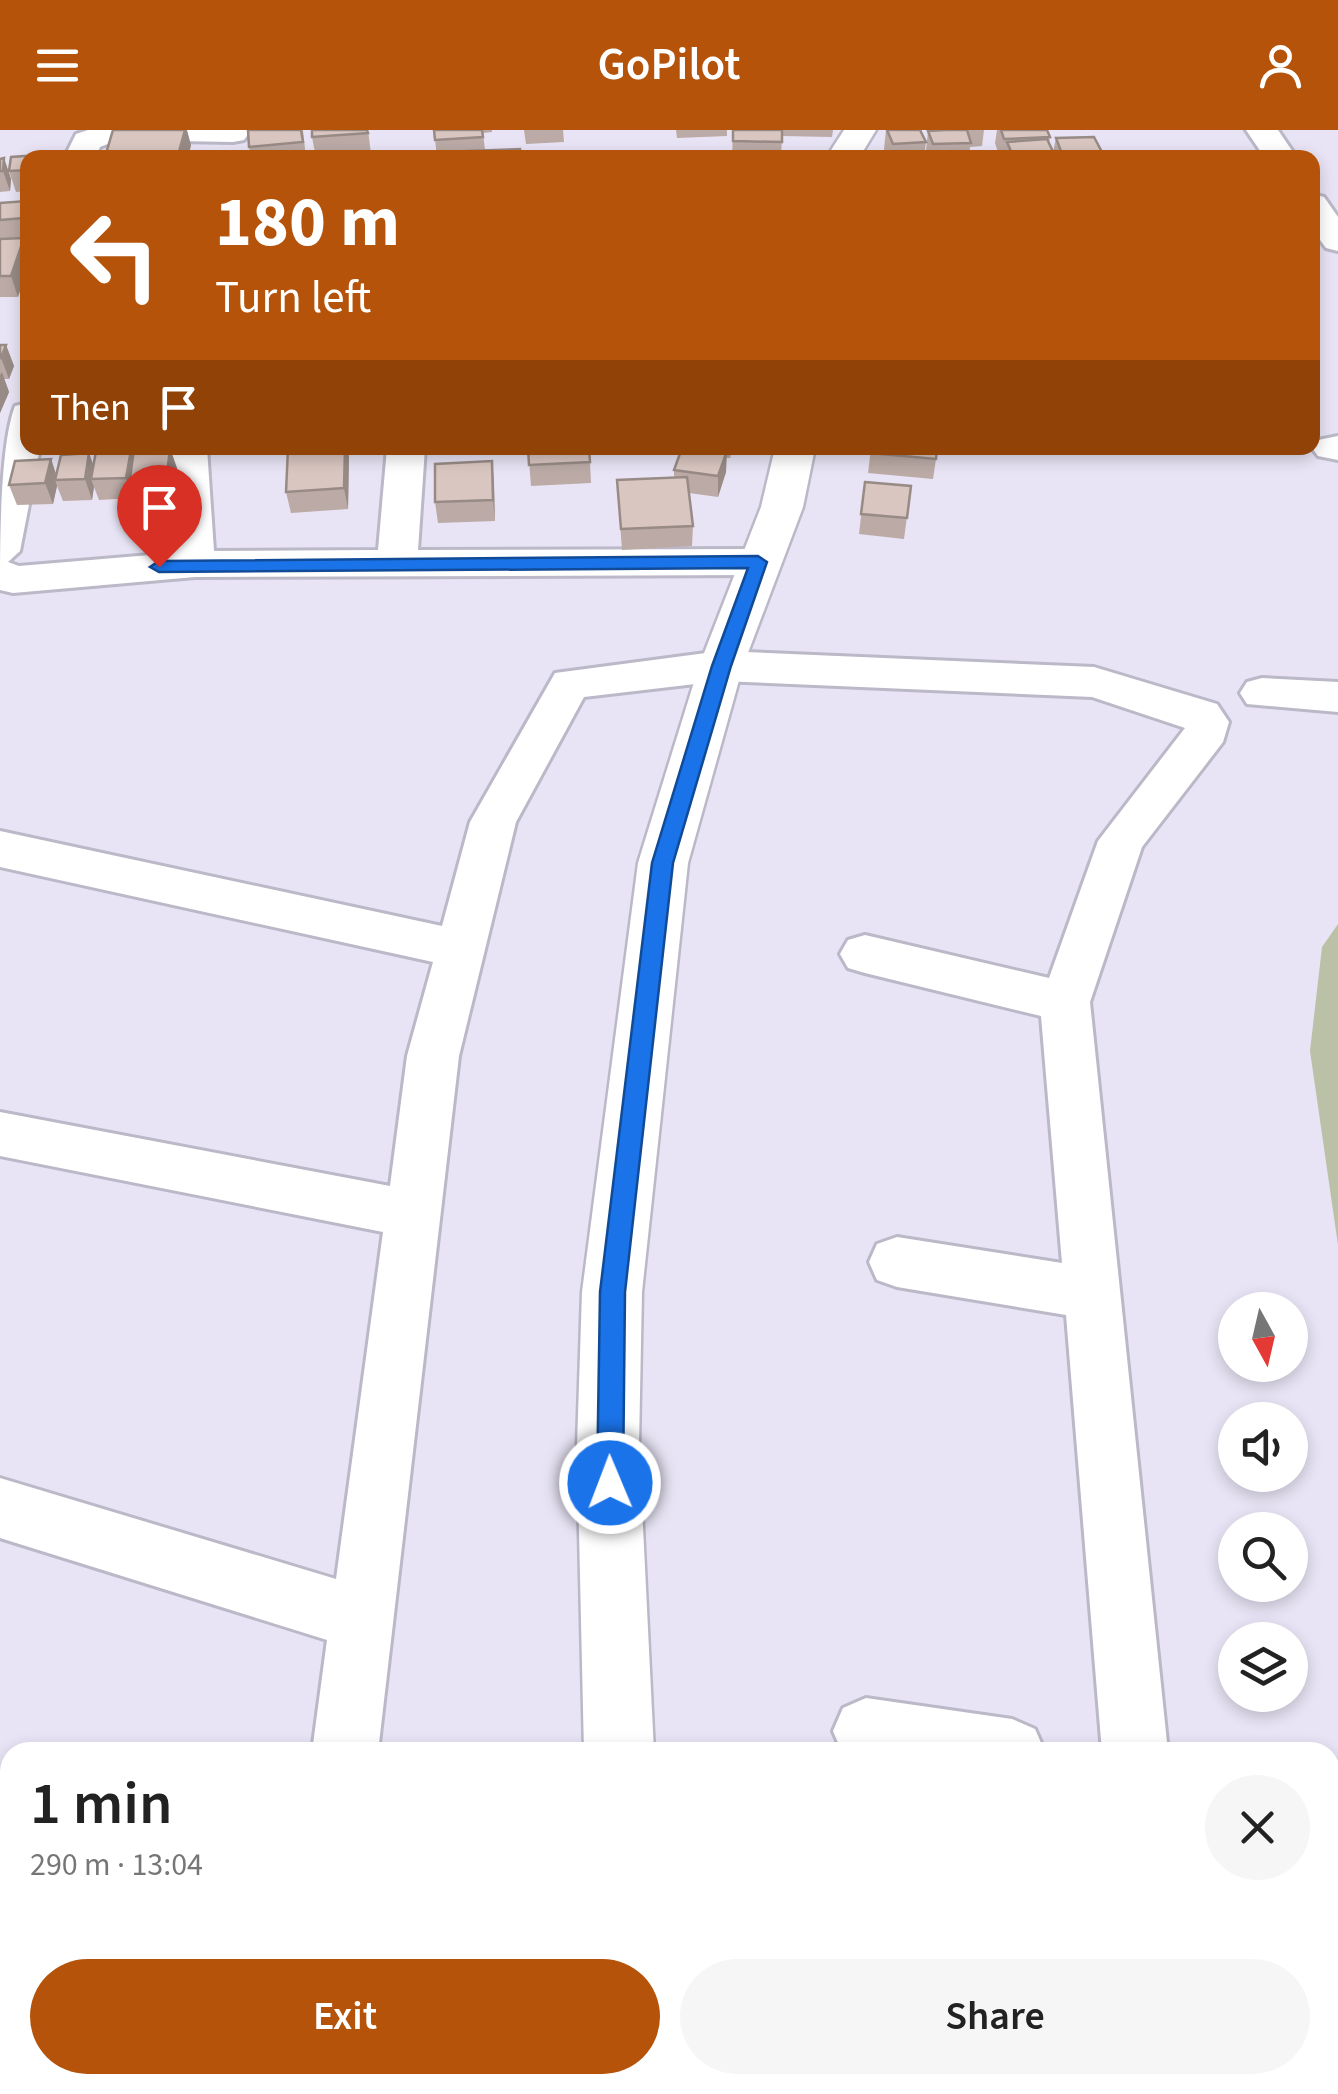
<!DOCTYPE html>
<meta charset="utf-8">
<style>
:root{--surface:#fff;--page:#f6f6f6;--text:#222;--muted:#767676;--accent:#b45309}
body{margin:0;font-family:"Source Sans 3",sans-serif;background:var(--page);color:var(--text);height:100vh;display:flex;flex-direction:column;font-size:38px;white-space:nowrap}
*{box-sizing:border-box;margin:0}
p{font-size:32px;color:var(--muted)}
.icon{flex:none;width:55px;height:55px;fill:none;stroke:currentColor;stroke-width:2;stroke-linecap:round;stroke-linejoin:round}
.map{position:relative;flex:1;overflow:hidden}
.side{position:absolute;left:0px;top:1612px;width:1340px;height:352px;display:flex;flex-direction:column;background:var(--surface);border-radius:30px 30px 0 0;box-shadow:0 5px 15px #0003}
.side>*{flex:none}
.guide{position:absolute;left:20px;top:20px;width:1300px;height:305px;border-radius:20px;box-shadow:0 5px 15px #0003;background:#b45309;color:#fff;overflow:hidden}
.needle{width:65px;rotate:172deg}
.buttons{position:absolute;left:1218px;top:1162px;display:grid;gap:20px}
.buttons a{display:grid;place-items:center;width:90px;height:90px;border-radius:50%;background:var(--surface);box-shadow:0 5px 15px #0003;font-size:50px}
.pin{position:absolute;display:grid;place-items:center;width:85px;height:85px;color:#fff;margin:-102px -42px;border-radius:50% 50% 50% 0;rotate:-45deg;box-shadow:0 0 10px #0007}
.pin .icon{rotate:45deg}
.me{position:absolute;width:110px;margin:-55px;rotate:359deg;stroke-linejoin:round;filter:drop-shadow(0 0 8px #0008)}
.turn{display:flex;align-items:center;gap:35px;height:210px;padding:0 30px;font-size:45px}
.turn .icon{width:130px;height:130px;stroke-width:2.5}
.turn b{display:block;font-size:70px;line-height:85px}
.then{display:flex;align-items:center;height:95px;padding:0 30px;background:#0003;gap:20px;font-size:38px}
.round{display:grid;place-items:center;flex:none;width:105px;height:105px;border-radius:52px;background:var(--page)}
.overview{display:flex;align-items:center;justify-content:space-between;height:170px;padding:0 30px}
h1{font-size:60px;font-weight:600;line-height:75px}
.primary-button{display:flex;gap:20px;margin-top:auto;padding:20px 30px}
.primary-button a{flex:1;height:115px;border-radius:60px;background:var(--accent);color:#fff;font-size:40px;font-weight:600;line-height:115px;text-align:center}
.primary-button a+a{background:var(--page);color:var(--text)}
header{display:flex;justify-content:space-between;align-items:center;height:130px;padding:0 30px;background:var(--accent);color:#fff;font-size:45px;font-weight:600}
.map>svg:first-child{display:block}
.green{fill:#bac1a7}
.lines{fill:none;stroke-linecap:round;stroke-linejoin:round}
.minor-casing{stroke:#bbb8c8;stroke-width:6}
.tertiary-casing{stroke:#bbb8c8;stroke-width:5}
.minor{fill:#fff;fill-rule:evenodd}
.tertiary{fill:#fff;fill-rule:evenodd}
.wall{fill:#bbaaa5}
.shaded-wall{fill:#988b86}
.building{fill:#d9c6c0;stroke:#988b86;stroke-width:2.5}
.route{fill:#1a73e8;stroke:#114b97;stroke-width:2.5}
</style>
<header><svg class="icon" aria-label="menu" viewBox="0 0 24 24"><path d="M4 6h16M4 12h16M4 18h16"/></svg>GoPilot<svg class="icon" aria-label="person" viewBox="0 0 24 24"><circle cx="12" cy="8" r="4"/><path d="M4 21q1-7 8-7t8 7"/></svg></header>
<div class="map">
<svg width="1338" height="1964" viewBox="0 0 1338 1964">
<rect width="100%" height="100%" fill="#e8e4f5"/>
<polygon class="green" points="1338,794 1338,1115 1310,921 1322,817"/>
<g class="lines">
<defs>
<g id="minor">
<polygon points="88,0 247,0 249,3 244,10 233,12 118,10 100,17 96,28 64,28 76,4"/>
<polygon points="1246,0 1278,0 1297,28 1265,28"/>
<polygon points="1312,64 1324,67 1338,87 1338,121 1326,118 1312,99"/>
<path d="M28,273V318H40L20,421L8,432L19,436L174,423L169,318H207L214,421L378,420L387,318H425L418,420L758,419L772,423L778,432L772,441L758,445L195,447L13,463L0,460C0,413 0,315 15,276Z"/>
<polygon points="1338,306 1338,330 1318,326 1312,318 1318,310"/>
<polygon points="721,521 1094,537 1217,574 1229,592 1223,612 1142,717 1090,872 1168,1622 1102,1622 1066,1185 897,1157 877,1150 869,1132 877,1114 897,1107 1062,1133 1041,886 865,843 848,838 840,824 848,810 865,805 1049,848 1098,711 1185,598 1092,567 721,551 584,567 516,692 459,926 378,1622 312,1622 327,1510 0,1408 0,1348 336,1449 383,1102 0,1026 0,982 390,1056 407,926 433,832 0,737 0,701 442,796 470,692 555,543"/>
<polygon points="1262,548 1338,552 1338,582 1247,574 1240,563 1247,552"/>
<polygon points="866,1568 1012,1589 1035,1599 1045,1622 842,1622 833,1601 843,1578"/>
<polygon points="280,1955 354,1955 353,1964 279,1964"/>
<rect x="1104" y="1955" width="74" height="9"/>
</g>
<g id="tertiary">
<polygon points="844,0 876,0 859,28 826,28"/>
<polygon points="775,318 815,318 803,377 743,536 688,733 642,1162 639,1315 654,1622 584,1622 577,1315 582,1162 638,733 699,536 761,377"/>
<polygon points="575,1955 651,1955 651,1964 573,1964"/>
</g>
</defs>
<use href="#minor" class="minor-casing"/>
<use href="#tertiary" class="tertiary-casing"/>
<use href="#minor" class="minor"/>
<use href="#tertiary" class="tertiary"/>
</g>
<g class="wall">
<polygon points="113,0 191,15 188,28 105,28"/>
<polygon points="303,0 306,28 251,28 249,17"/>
<polygon points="368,0 371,24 316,28 312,7"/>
<polygon points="434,0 492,0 492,2 483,3 485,20 521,28 437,28"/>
<polygon points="524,0 563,0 564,12 526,14"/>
<polygon points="676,0 727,0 727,6 677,8"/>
<polygon points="733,0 833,0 832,7 782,6 781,28 732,28"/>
<polygon points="886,0 920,0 926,12 924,28 888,28 884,19"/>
<polygon points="933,0 984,0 982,16 970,17 969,28 928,28 926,21 928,1"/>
<polygon points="997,0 1047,0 1050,7 1049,13 1053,22 1056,8 1102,22 1100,28 1000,28 995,13"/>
<polygon points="4,28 11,49 10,61 0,62 0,29"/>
<polygon points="28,28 28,61 16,62 9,41"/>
<polygon points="0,73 28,75 28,109 24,109 18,167 0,167"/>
<polygon points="0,215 6,215 14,236 9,249 4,249 9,262 0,283"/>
<polygon points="91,318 153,318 177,338 174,366 137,369 134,360 133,368 99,370 94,357 92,370 63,371 57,356 53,374 17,375 9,355 51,329 56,344 89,323 94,336 96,323 93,324"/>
<polygon points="288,318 347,318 349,327 348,379 291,383 286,362"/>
<polygon points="528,318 590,332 591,353 531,356"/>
<polygon points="676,318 733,318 730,328 726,328 726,342 718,367 689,363 693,396 692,416 622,420 617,350 674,348 674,340 681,322 676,321"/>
<polygon points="871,318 936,329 933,349 868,343"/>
<polygon points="492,331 495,391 438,393 435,372"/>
<polygon points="865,352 911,356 904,409 859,404"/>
</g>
<g class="shaded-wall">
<polygon points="185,0 187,0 191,15 188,28 179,28"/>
<polygon points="4,28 11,49 10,61 3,41"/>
<polygon points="26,71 28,75 28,101 23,88"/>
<polygon points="24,108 28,119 28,139 18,167 11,146"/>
<polygon points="6,215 14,236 9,249 1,228"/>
<polygon points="2,242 9,262 0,283 0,245"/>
<polygon points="170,318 177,338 174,366 167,345"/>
<polygon points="345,318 347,318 349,327 348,379 344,358"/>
<polygon points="131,320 137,340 130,348 134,360 133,368 126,348"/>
<polygon points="727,321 726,342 718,367 718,346"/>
<polygon points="89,323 96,344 91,349 94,357 92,370 85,349"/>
<polygon points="51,329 58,350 55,350 57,356 53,374 45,353"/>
<polygon points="492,331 494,352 495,391 493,370"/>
</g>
<g class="building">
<polygon points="113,0 185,0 178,25 105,27"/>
<polygon points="248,0 301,0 303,12 249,17"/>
<polygon points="312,0 367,0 368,3 312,7"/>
<polygon points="434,0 482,0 483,7 435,10"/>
<polygon points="733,0 782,0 782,12 733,11"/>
<polygon points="887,0 920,0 926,12 893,14"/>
<polygon points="946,0 967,0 971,13 933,14 928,1"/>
<polygon points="1001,0 1047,0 1050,7 1004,9"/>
<polygon points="1094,7 1102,22 1062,24 1056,8"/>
<polygon points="1047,9 1056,28 1014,28 1007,12"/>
<polygon points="520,19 521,28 467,28 467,21"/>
<polygon points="53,24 53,28 28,28 28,40 9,41 11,27"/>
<rect x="560" y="26" width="46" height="2"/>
<polygon points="4,28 3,41 0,41 0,29"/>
<polygon points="26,71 23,88 0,90 0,73"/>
<polygon points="24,108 11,146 0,146 0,109"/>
<polygon points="0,215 6,215 1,228 0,228"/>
<polygon points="170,318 167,345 130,348 134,319"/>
<polygon points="288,318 345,318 344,358 286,362"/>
<polygon points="528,318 589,318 590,332 529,335"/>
<polygon points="682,318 700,318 727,321 718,346 674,340"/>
<polygon points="871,318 937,318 936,329 871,323"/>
<polygon points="131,320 126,348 91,349 96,321"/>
<polygon points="89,323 85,349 55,350 61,325"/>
<polygon points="51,329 45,353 9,355 15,331"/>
<polygon points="492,331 493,370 435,372 435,334"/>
<polygon points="687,347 693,396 621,399 617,350"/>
<polygon points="865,352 911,356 907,388 861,384"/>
</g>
<polygon class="route" points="758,426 767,432 731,536 673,733 625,1162 623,1353 619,1362 610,1365 601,1362 597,1353 600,1162 652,733 712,536 748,438 159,442 150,437 159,431"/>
</svg>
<div class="buttons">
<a><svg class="needle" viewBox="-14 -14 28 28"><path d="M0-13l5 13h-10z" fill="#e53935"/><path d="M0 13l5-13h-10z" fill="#767676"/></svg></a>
<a><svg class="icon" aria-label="sound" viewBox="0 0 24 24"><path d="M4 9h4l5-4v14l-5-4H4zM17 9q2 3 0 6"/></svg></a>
<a><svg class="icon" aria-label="search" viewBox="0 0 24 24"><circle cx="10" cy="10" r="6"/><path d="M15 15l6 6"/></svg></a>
<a><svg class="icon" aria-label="layers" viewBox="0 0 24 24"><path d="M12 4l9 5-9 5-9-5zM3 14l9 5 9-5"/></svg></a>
</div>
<div class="pin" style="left:159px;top:437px;background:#d93025"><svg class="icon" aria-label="arrive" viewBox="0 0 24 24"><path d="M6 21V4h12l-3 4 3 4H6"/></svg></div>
<svg class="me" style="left:610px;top:1353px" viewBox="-20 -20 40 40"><circle r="17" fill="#1a73e8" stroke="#fff" stroke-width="3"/><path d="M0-11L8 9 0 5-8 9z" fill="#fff"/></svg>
<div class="guide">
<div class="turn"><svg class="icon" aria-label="left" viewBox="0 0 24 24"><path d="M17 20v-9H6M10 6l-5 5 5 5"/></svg><div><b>180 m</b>Turn left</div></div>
<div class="then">Then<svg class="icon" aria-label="arrive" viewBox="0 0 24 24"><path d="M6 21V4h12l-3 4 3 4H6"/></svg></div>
</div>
<section class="side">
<div class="overview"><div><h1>1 min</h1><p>290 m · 13:04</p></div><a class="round"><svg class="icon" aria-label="close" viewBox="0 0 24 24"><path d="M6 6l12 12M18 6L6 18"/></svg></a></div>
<div class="primary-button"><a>Exit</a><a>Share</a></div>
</section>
</div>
